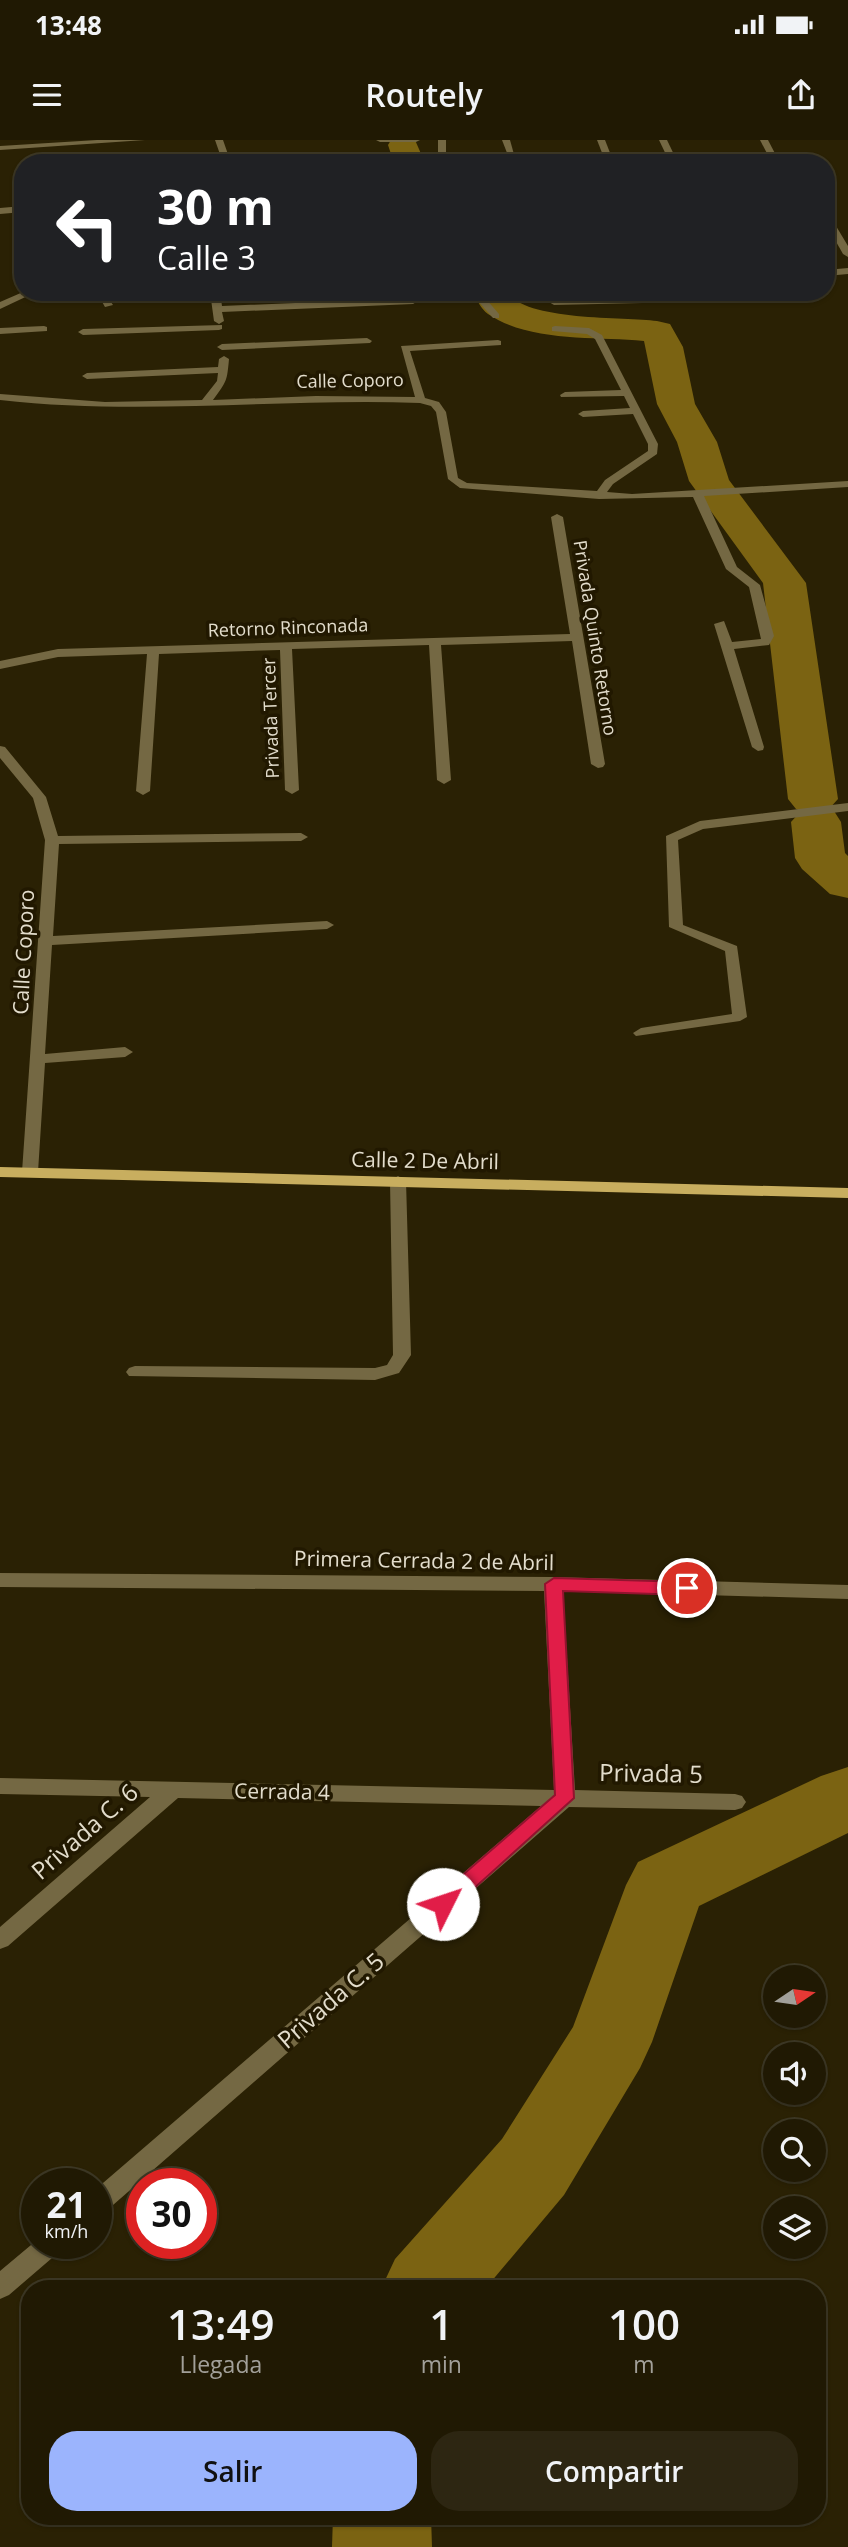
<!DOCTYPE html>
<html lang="es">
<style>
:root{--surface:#201903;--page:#2d2612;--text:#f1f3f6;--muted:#a2a09a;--line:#3d3825;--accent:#9bb4fd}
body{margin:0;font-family:"Open Sans",sans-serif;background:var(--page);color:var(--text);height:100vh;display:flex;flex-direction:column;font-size:26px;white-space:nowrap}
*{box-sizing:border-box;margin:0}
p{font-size:23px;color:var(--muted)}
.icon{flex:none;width:38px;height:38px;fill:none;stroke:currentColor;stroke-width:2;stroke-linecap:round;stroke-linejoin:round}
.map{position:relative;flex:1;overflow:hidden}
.drawer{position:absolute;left:21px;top:2140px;width:805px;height:245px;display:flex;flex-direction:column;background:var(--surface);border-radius:28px;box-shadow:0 2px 5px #0004,0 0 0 2px var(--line)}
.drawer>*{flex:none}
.guide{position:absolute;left:14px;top:14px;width:821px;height:147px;border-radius:28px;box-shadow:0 2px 5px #0004,0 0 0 2px var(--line);background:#202124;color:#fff;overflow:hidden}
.needle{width:46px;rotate:77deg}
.buttons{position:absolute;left:763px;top:1825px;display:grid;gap:14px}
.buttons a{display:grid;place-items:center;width:63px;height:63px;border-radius:50%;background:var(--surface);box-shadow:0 2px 5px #0004,0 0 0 2px var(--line);font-size:35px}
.speed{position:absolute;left:21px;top:2028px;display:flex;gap:14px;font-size:35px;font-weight:700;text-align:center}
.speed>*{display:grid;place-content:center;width:91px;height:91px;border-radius:50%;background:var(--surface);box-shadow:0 2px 5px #0004,0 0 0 2px var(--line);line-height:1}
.speed small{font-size:18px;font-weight:400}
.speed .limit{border:10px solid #d22;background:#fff;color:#111}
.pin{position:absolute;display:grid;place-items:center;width:60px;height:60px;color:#fff;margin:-30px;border:4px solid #fff;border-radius:50%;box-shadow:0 2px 7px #0007}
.me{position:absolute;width:77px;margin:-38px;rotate:49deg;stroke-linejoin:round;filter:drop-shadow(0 0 5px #0008)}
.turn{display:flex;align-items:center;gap:24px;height:147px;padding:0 28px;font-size:32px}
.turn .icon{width:91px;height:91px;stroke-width:2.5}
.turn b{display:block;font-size:49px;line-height:60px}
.eta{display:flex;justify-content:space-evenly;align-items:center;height:119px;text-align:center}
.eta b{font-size:42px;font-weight:600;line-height:49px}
.cta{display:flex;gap:14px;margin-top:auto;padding:14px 28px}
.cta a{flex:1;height:80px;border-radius:28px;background:var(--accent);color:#111;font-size:28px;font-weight:600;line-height:80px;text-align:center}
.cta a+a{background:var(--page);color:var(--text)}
.status{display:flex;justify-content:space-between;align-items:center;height:49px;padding:0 35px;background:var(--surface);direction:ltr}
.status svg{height:19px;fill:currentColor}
header{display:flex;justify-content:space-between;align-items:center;height:91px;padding:0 28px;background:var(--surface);font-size:32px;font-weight:600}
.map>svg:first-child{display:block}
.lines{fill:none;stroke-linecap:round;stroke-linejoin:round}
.river{fill:#7b6312;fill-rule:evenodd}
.minor{fill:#746843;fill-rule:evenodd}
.major{fill:#c8ae5f;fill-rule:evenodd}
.route{fill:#e11d48;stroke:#92132f;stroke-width:2}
.labels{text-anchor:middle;stroke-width:7;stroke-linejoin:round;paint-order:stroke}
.far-street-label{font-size:18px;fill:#e3ddcc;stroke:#211800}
.street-label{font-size:21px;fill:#e3ddcc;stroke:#211800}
.near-street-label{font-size:24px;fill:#e3ddcc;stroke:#211800}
</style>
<div class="status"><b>13:48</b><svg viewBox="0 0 49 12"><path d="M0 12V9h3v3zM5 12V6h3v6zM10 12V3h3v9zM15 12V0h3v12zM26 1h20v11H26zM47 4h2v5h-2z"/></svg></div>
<header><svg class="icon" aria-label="menu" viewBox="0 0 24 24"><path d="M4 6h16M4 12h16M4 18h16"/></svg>Routely<svg class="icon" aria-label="share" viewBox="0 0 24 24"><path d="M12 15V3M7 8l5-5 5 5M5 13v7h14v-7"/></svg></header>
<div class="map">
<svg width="848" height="2407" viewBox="0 0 848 2407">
<rect width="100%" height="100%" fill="#2a2104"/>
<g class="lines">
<g class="river">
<polygon points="391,0 415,0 425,23 394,23 388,5"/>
<path d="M473,152H508C523,181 626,177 657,181L670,184L683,207L695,264L717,302L729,340L806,443L838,659L828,670L834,671L841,682L845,713L848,716V758L830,754L802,729L795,718L791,682L801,671L796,669L788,659L763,443L689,341L677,302L657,264L644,201C595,196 531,203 488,174C481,169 477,160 473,152Z"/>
<polygon points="848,1627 848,1693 699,1766 652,1902 640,1928 564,2055 485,2149 381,2149 395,2119 502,1999 573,1887 626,1745 638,1722 821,1636"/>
<polygon points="333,2376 431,2376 432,2407 332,2407"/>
</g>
<g class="minor">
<polygon points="97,0 145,0 0,10 0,6"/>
<polygon points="215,0 223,0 230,20 309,16 349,21 210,23 222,20"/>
<polygon points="376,0 420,0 416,2 380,2"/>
<rect x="438" y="0" width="8" height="23"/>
<polygon points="502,0 510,0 515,18 509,18"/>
<polygon points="597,0 605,0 614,23 606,23"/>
<polygon points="659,0 667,0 678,23 670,23"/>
<polygon points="760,0 768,0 780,23 772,23"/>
<polygon points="23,66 23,72 0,74 0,68"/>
<polygon points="826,73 830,76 848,106 848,117 843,114 826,84"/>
<polygon points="848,128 848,134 826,136 826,130"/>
<polygon points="23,152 36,152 0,169 0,162"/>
<polygon points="68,152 107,156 113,165 105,167 101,160"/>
<polygon points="210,152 220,152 222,166 413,158 418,161 413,164 222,172 224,181 219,184 214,181"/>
<polygon points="470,152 480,152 499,174 499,178 493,178"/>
<polygon points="779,155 779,159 776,160 554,165 549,162 554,159"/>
<polygon points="222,185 222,189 219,190 83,195 78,192 83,189"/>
<polygon points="44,186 47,187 47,191 0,194 0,188"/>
<path d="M555,186L589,188L602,195L658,304L657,314L613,344L607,352L632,354L848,341V347L704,356L737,427L760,445L774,496L769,505L734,509L764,607L763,610L758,611L752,607L714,484L724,481L732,502L761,499L749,447L726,429L693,357L599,359L460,348L448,339L436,272L431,266L420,263C280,258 140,276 0,260V254L105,262L202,260L217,241L218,233L87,239L82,236L87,233L218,227L219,219L224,216L229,219C227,241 227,241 213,260L316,256L415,257L401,206L498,200L501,201V205L410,211L425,258L439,262L446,272L458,338L467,343L597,351L605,340L648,311V304L633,274L583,277L578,274L583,271L630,268L624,256L561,257L560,255L565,252L621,250L595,199L587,194L552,191V187Z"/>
<polygon points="367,198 372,201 370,203 222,210 217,207 222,204"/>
<polygon points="557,374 563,377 605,624 603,627 598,628 591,624 572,501 441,505 451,640 444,644 437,640 429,505 292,509 299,650 292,654 285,650 280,510 159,514 150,651 143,655 136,651 147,514 58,517 0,529 0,521 58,509 570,494 551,377"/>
<polygon points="0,606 5,607 46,657 58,696 301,693 308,697 301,701 59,704 53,796 327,781 334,785 327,789 52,805 45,914 125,907 133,912 125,917 45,923 38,1032 30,1037 22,1032 45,700 33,658 0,618"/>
<polygon points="848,663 848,671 703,689 678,700 683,785 737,806 747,877 740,881 636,896 633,893 641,888 732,874 725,811 669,787 666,696 700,681"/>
<polygon points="398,1036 406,1041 411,1215 399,1233 375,1240 129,1236 126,1232 129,1228 135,1226 375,1228 387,1225 393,1215 390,1041"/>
<polygon points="0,1433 553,1437 848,1445 848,1459 563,1451 575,1650 735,1654 742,1656 746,1662 742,1668 735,1670 569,1667 105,2072 96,2075 96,2049 541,1666 178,1658 8,1806 0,1809 0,1787 150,1657 0,1654 0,1638 554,1650 544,1451 0,1447"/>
<polygon points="37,2100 37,2104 62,2104 59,2112 9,2155 0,2159 0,2131"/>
</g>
<polygon class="major" points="0,1027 848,1048 848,1058 0,1037"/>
</g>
<polygon class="route" points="554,1438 687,1442 696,1448 687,1455 563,1451 574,1658 450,1770 436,1770 433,1764 436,1758 555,1655 545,1444"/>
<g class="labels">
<g class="far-street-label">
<text transform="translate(350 241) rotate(-1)" y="6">Calle Coporo</text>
<text transform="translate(288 488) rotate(-2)" y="6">Retorno Rinconada</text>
<text transform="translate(595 498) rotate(81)" y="6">Privada Quinto Retorno</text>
<text transform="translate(271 578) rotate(-92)" y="6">Privada Tercer</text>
</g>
<g class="street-label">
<text transform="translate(24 812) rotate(-87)" y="7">Calle Coporo</text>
<text transform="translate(425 1021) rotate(1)" y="7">Calle 2 De Abril</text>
<text transform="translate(424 1421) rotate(1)" y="7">Primera Cerrada 2 de Abril</text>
<text transform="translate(282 1652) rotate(1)" y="7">Cerrada 4</text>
</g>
<g class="near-street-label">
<text transform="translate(651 1634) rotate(1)" y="8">Privada 5</text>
<text transform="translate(85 1692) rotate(-41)" y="8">Privada C. 6</text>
<text transform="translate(331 1861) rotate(-41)" y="8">Privada C. 5</text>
</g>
</g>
</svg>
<div class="buttons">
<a><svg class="needle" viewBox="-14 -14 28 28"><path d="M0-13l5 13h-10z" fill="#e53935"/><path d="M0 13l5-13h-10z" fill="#a2a09a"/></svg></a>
<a><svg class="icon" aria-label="sound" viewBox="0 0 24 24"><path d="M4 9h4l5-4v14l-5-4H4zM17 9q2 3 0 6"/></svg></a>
<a><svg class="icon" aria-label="search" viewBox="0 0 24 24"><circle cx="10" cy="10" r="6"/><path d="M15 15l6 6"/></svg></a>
<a><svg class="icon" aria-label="layers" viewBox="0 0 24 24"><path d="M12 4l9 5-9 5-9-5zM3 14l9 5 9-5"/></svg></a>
</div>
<div class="speed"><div>21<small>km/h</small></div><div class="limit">30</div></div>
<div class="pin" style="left:687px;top:1448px;background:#d93025"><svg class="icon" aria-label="arrive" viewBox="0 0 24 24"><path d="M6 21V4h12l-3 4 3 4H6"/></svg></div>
<svg class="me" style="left:443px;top:1764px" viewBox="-20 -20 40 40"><circle r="19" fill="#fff"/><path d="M0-13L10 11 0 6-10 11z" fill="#e11d48"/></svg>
<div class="guide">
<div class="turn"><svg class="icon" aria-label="left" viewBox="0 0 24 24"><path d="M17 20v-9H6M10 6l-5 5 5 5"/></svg><div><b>30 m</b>Calle 3</div></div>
</div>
<section class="drawer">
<div class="eta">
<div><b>13:49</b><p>Llegada</p></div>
<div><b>1</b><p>min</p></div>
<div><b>100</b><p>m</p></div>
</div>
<div class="cta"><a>Salir</a><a>Compartir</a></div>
</section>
</div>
